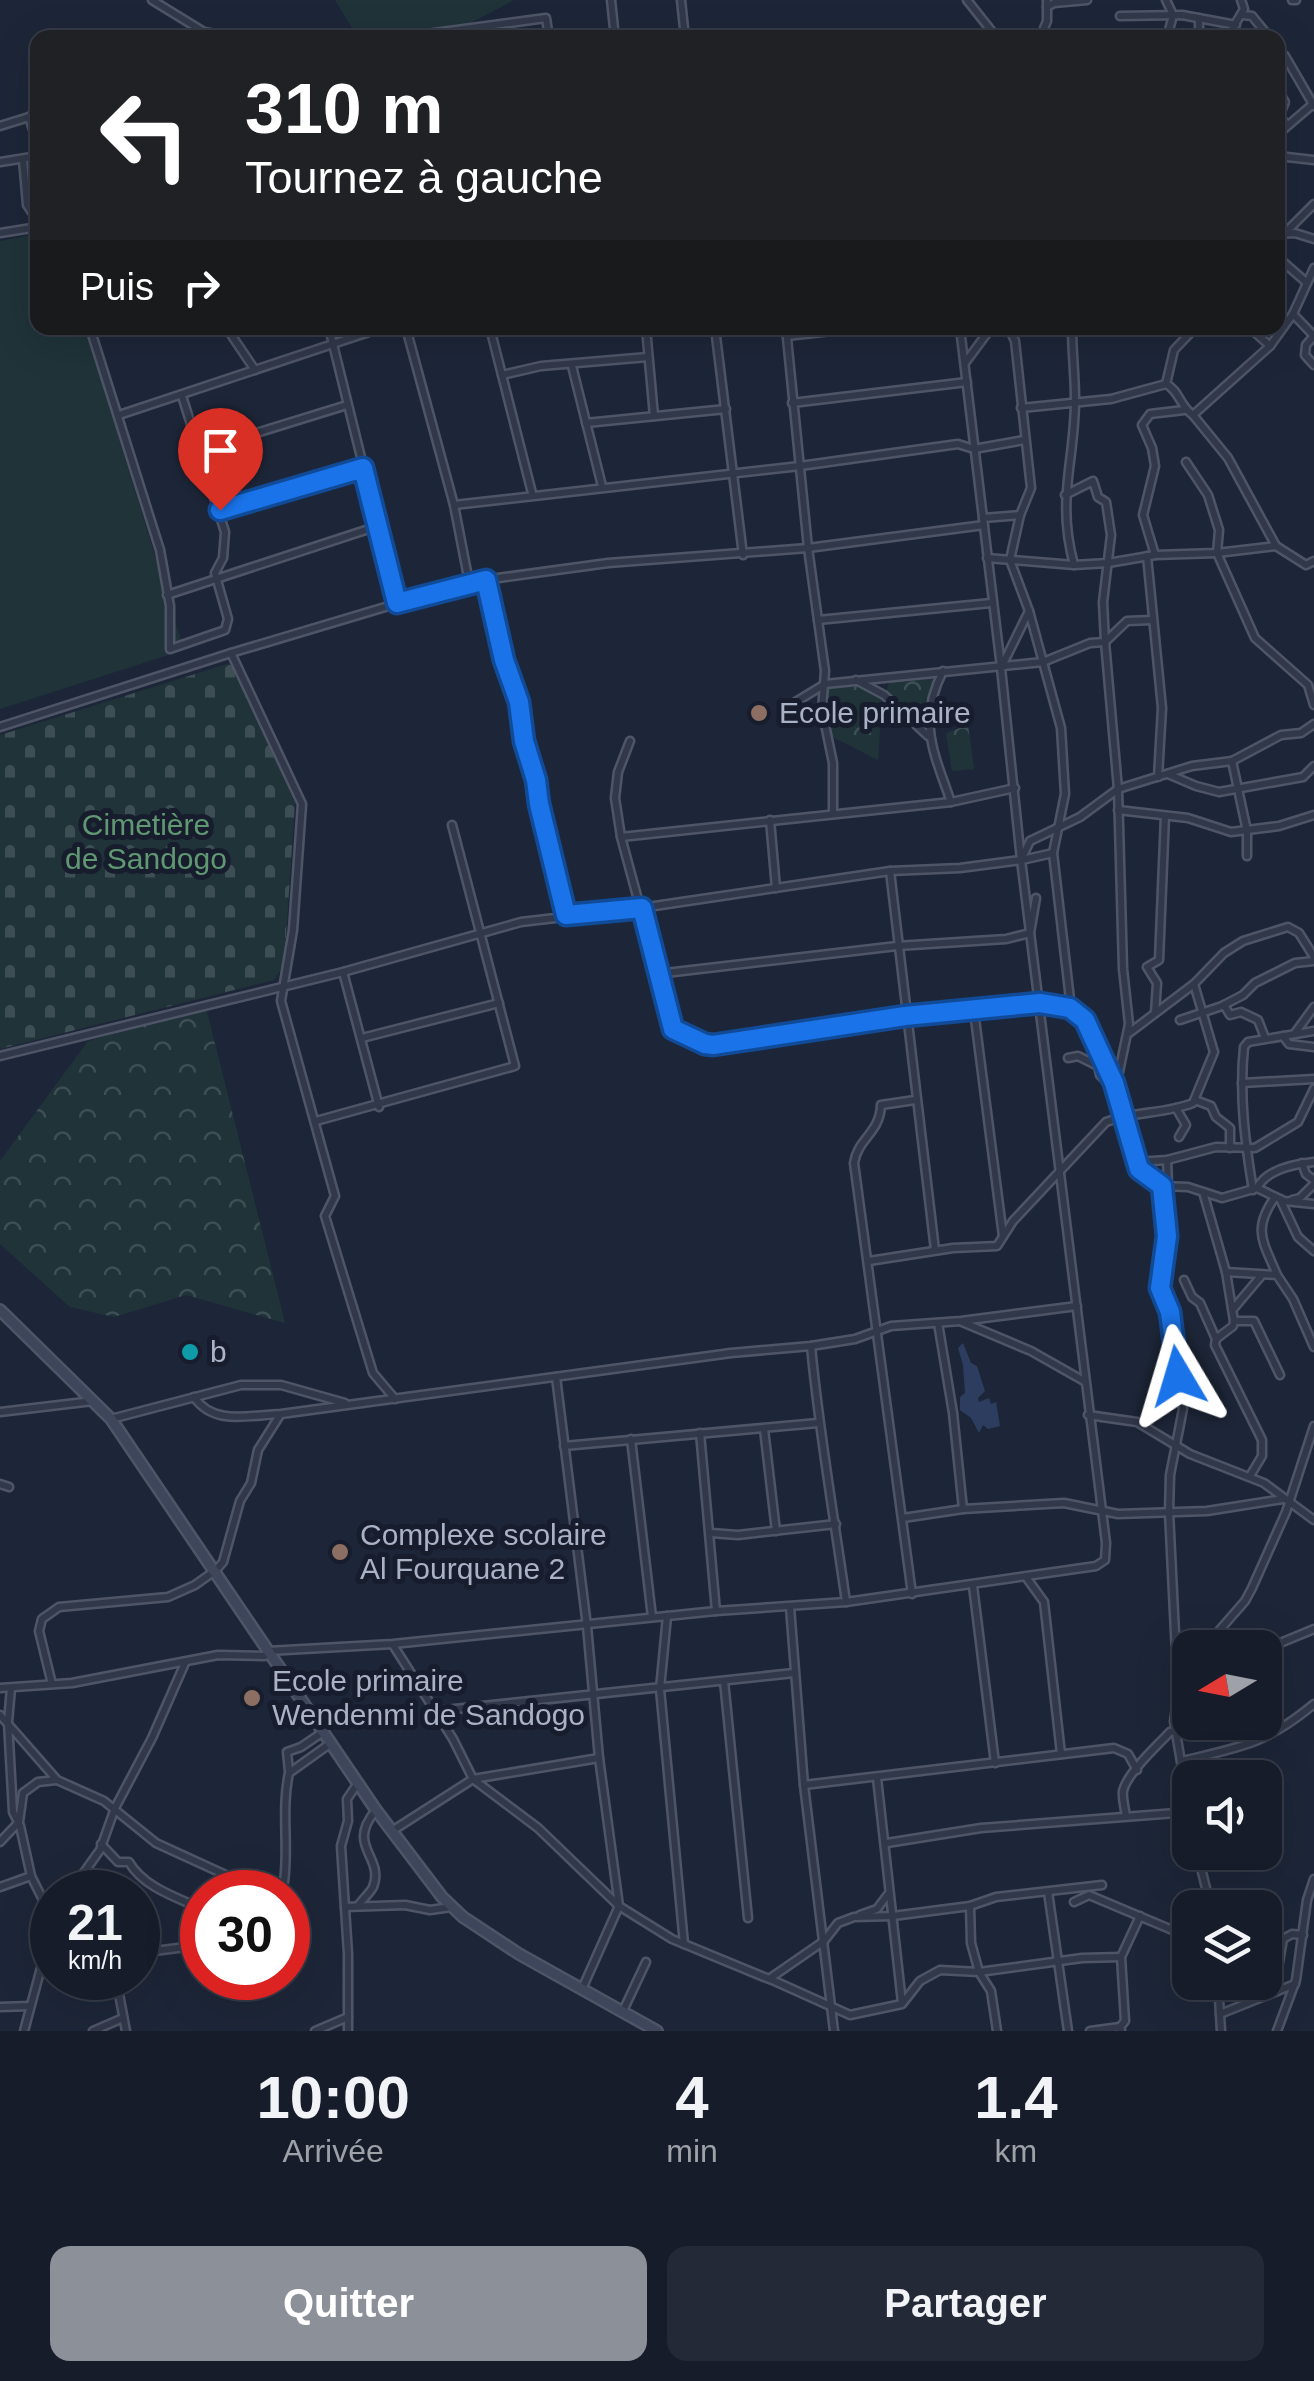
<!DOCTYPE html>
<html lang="fr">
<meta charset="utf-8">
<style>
:root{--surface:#161c2a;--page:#232936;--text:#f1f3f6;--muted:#9ea1a8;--line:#353a47;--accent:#8c9099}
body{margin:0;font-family:Arial,sans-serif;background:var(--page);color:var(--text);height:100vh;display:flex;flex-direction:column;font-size:38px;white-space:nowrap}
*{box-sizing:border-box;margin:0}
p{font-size:32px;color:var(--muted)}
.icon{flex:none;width:55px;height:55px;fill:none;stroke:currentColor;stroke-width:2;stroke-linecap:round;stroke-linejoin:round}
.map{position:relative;height:2031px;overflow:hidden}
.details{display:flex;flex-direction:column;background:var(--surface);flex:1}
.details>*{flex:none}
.banner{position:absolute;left:30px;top:30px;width:1255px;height:305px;border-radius:20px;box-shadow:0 10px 40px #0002,0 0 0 2px var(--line);background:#202124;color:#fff;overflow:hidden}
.needle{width:65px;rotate:260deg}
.controls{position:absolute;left:1172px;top:1630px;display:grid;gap:20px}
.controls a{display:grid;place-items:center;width:110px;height:110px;border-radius:20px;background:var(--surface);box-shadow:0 10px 40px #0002,0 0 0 2px var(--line);font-size:50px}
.speed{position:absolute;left:30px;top:1870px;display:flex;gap:20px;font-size:50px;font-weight:700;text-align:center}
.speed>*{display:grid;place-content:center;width:130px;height:130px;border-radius:50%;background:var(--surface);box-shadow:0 10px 40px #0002,0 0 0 2px var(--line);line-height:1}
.speed small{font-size:25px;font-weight:400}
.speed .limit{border:15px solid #d22;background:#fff;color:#111}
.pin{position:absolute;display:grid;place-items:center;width:85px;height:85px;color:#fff;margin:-102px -42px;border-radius:50% 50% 50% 0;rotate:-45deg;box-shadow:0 0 10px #0007}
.pin .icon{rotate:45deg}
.me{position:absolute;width:110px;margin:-55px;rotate:353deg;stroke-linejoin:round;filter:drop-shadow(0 0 8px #0008)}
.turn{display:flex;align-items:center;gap:35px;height:210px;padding:0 50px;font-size:45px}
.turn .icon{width:130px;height:130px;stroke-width:2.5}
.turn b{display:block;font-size:70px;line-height:85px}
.then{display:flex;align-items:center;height:95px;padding:0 50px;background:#0003;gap:20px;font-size:38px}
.eta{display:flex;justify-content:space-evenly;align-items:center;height:170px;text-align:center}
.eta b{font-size:60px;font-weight:600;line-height:70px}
.button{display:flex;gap:20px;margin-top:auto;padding:20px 50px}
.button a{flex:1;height:115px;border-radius:20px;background:var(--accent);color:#fff;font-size:40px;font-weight:600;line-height:115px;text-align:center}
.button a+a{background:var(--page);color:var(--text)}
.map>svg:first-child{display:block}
.grass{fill:#1f3339}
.forest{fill:url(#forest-crowns)}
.cemetery{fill:url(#cemetery-stones)}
.water{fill:#2d3d5f}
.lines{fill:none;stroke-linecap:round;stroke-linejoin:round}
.street-casing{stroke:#4e5567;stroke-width:11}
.secondary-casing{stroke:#4e5567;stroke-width:14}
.street{stroke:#313849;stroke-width:6}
.secondary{stroke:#3e465c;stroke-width:9}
.route-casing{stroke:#114b97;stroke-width:25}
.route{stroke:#1a73e8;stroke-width:18}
.education-dot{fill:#8d6e63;stroke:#171d2d;stroke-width:4}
.culture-dot{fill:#0f9aa8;stroke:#171d2d;stroke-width:4}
.labels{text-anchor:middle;stroke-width:10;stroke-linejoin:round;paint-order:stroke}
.poi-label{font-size:30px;fill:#aab2c6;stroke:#171d2d;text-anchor:start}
.park-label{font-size:30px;fill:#609873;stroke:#171d2d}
</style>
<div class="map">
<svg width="1314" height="2031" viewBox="0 0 1314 2031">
<defs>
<pattern id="forest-crowns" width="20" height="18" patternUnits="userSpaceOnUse" patternTransform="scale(2.5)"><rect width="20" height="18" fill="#1f3339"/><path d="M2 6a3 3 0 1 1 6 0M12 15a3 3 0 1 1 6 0" fill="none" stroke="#3d4e54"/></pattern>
<pattern id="cemetery-stones" width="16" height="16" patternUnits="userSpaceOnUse" patternTransform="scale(2.5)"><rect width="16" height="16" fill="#1f3339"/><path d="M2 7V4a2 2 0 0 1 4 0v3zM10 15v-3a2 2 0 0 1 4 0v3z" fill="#3d4e54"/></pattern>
</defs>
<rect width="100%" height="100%" fill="#1d2638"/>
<g class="grass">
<polygon points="335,0 514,0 469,24 358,38"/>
<polygon points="37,234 38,328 85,328 184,650 0,709 0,241"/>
</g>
<g class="forest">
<polygon points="941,673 934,685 927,734 886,694 890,677"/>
<polygon points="853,681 882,696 878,760 827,734 824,710 826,685"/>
<polygon points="968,725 974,769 952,771 946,733"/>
<polygon points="206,1008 285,1323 186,1295 114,1317 70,1307 0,1244 0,1161 88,1041"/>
</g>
<polygon class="cemetery" points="227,664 233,666 295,803 284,965 274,980 0,1049 0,735"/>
<polygon class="water" points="963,1343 971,1363 977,1366 985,1391 978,1398 979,1402 989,1398 991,1404 996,1402 1000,1426 988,1429 983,1425 979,1433 971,1418 960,1410 960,1397 965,1393 963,1365 958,1348"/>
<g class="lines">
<defs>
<g id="street">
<polyline points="152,0 204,32 238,38"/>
<polyline points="611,0 615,38"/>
<polyline points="681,0 685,38"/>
<polyline points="967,0 997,38"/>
<polyline points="1166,0 1173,15 1167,38"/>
<polyline points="1292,0 1296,0"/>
<polyline points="1047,7 1054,3 1087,0"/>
<polyline points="1242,15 1252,16 1270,38"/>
<polyline points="1120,16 1182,15 1236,25"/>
<polyline points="1199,18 1199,38"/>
<polyline points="308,38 325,34 326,38"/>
<polyline points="397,38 546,18 549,38"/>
<polyline points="1040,38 1047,21 1047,0"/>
<polyline points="1227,38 1244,9 1241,0"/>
<polyline points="1278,50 1285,56 1314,106"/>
<polyline points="1278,91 1285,102 1279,117 1288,125"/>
<polyline points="29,117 38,145"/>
<polyline points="0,126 29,117 38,110"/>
<polyline points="1278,134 1313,104"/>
<polyline points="1278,156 1314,160"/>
<polyline points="23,160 27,205 38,221"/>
<polyline points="0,162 38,156"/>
<polyline points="0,233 38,227"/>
<polyline points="1278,234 1295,233 1314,239"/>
<polyline points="1278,248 1282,236 1314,204"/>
<polyline points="1278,252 1282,261 1306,282"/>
<polyline points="1293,314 1314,336"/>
<polyline points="90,328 160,550 170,606 170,649 225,630 228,619 215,573 223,558 225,532 182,396"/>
<polyline points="329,328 397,603"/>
<polyline points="406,328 454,505 469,582"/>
<polyline points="490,328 532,493"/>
<polyline points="646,328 654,416"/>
<polyline points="715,328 743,555"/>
<polyline points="786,328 808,548 825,671 822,710 833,763 833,813"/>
<polyline points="960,328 1001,667"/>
<polyline points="1009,328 1015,341 1031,488 1020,515 1010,560 1029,611 1061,728 1065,794 1053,853 1071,1008"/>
<path d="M1072,328C1072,351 1075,375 1075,399C1075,462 1056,498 1074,565"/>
<polyline points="1250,328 1270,346"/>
<polyline points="232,336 255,370"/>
<polyline points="787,336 858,328"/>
<polyline points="1314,336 1306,345 1305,355 1314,365"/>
<polyline points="965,363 991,328"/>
<polyline points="572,366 602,486"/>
<polyline points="502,375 541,366 648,357"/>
<polyline points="1166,384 1174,350 1195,328"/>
<polyline points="792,403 967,382"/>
<path d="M1021,408L1111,399L1166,384C1179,390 1180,407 1193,415L1270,346L1293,314L1314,268"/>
<polyline points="119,415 381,328"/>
<polyline points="1193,415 1228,458 1276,546"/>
<polyline points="586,423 726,409"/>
<polyline points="201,450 347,405"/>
<polyline points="1186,462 1208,495 1219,530 1217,553 1255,638 1308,685 1314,705"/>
<polyline points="1065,495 1093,481 1098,497 1106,502 1111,535 1103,602 1105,642 1118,789 1123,969 1129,1024 1115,1091 1139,1169 1145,1175 1162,1186 1188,1187 1222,1198 1257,1188 1284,1201 1314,1204"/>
<polyline points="454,505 800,466 958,444 974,449 1024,440"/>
<polyline points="219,509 363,468"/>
<polyline points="983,518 1020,515"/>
<polyline points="1155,555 1143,515 1155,466 1152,448 1142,425 1150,414 1184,410"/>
<polyline points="1147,556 1162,708 1158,777"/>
<polyline points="987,558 1074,565 1108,563 1155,555 1217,553 1276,546 1306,565 1314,561"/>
<polyline points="485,580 504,660 519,703 525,741 536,780 539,804 566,915"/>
<polyline points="167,595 378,526"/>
<polyline points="818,620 991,603"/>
<polyline points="231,653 302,804 293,930 281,1001 335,1196 325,1216 373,1373 395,1399"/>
<path d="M943,671C917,722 934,753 951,802"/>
<polyline points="856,680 884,695 928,736"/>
<polyline points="794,703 825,684 1043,662 1090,643 1105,642 1127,621 1152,620"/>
<polyline points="0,727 231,653 469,582 608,563 808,548 984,525"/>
<path d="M630,741L618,772L615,798L621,837L673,1029L705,1044L713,1045L905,1017L1040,1003C1089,1002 1100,1045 1114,1085"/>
<polyline points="1232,761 1247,831 1247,856"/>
<polyline points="1168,774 1196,786 1219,792 1303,777 1314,766"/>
<polyline points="1118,810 1188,818 1231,832 1279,826 1314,815"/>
<polyline points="770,820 776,888"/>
<polyline points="621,837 951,802 1015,788"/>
<polyline points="1022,860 1053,853"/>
<polyline points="890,871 935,1250"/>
<polyline points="343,972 379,1107"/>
<polyline points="657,974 897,946 1006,939 1030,933 1036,898"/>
<polyline points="1224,1005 1230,1015 1241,1012 1258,1020 1265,1038"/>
<polyline points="974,1011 1003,1236"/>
<polyline points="1155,1013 1157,983 1147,967 1159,960 1165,816"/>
<polyline points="1180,1020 1222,1006 1243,995 1255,983 1295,963 1314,961"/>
<polyline points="1129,1033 1194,984 1224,953 1243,941 1288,927 1299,933 1314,957"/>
<polyline points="1295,1033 1314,1007"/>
<polyline points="1283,1036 1289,1044 1314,1047"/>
<polyline points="362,1038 499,1003"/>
<polyline points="0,1056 343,972 521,922 641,908 890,871 960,868 1021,860 1030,841 1080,817 1118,789 1192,766 1232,761 1281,735 1301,733 1314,724"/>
<polyline points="1068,1058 1078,1056 1098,1066 1100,1075 1115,1090"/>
<polyline points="1242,1083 1314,1079"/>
<polyline points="1195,1100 1211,1106 1216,1117 1230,1128 1230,1148"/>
<polyline points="1176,1108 1186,1125 1179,1137"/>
<polyline points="316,1121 515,1066 452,825"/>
<polyline points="1167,1160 1168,1186"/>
<polyline points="1137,1162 1167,1160 1216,1147 1255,1148 1298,1122 1314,1089"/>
<polyline points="1302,1163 1306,1174 1314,1180"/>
<polyline points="1162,1186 1167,1235 1160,1288 1170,1311 1183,1409 1170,1475 1169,1512 1178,1694"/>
<path d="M1257,1188C1267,1169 1294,1164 1314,1162"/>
<path d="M1253,1190C1245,1142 1239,1095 1244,1047L1248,1042L1314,1031"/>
<polyline points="1203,1192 1226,1272 1277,1275 1293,1299 1314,1347"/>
<path d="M1275,1197C1252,1230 1263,1241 1277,1275"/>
<polyline points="1280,1199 1298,1237 1314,1251"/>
<polyline points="1292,1200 1300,1198 1314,1184"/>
<path d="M869,1261L953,1248L997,1246L1013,1221L1106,1122C1135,1111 1165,1114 1193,1103L1214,1052L1194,984"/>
<polyline points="1226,1272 1234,1321 1233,1326 1216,1339 1215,1345 1262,1440 1262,1456 1250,1476"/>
<polyline points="1184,1280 1192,1297 1200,1303 1216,1339"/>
<polyline points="1234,1308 1261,1276"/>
<polyline points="1235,1321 1254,1321 1280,1375"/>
<polyline points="962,1322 1031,1351 1084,1381"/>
<polyline points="938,1323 953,1413 963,1509"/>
<path d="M811,1346C819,1432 834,1516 846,1602"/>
<polyline points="556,1377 587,1626 599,1758 619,1906 582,1989"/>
<path d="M194,1397C214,1426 248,1415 281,1414L731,1353L811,1346L855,1339L891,1326L961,1321L1077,1306"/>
<polyline points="0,1412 93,1401"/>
<polyline points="1088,1415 1137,1422 1190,1454 1264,1483 1314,1520"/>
<polyline points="111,1419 241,1385 281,1385 345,1403"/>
<polyline points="764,1429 776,1531"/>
<polyline points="700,1433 716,1611"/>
<polyline points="631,1439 652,1617"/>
<polyline points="564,1446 818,1423"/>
<polyline points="0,1484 9,1487"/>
<polyline points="903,1518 963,1509 1064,1503 1118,1514 1207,1511 1283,1499"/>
<polyline points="711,1533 738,1535 836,1524"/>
<polyline points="1026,1577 1044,1602 1061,1754"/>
<polyline points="973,1586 995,1763"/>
<path d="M912,1594L854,1163C858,1138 880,1133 881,1105L915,1100"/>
<polyline points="790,1607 804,1785 834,2031"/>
<polyline points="667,1616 660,1689 684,1944"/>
<polyline points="1204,1648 1245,1601 1252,1588 1286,1512 1314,1426"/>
<polyline points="1265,1662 1268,1648 1314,1629"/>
<polyline points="724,1681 748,1918"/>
<polyline points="52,1684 39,1631 42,1619 59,1607 168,1597 195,1585 216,1570 223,1562 240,1501 251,1483 258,1450 280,1415"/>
<polyline points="0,1688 72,1683 218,1655 265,1656 268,1651 393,1644 716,1611 846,1602 1096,1566 1105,1560 1106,1543 1021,860 1001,668 1029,611"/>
<polyline points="11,1688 8,1722 13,1812 20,1826 31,1876 47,1908 52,1912"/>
<polyline points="436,1711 794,1673"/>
<path d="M0,1715L57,1780L104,1801L156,1843L228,1876L277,1884L284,1882C289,1847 281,1809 289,1773L331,1743"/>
<polyline points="599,1758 473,1779 538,1828 619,1906 672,1939 769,1979 824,1941 838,1923 854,1917 893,1916 970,1906 996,1897 1102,1885"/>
<path d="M1182,1761C1241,1747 1266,1744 1314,1704"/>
<polyline points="289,1771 287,1752 301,1747 323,1732"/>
<polyline points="877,1778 902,2003"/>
<polyline points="804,1785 1114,1748 1128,1754 1137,1770"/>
<polyline points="1190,1815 1174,1721 1178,1694 1190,1667"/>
<path d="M1126,1816C1125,1809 1122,1798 1123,1791C1127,1773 1158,1745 1170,1732L1175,1731"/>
<polyline points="392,1831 473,1779 453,1739 393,1645"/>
<polyline points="0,1842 19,1822 23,1793 38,1782 56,1780"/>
<polyline points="887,1843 981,1828 1189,1812"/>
<path d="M101,1844L118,1862H129C143,1887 178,1898 202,1909"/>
<polyline points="1197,1852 1211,1908"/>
<polyline points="228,1876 230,1892"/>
<polyline points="0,1887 31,1876"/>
<polyline points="70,1892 100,1850 115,1808 152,1738 185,1663"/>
<polyline points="1048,1892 1068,2031"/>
<polyline points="1074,1902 1089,1895 1177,1932 1190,1929"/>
<path d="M358,1906C362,1900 370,1893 373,1887C385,1856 345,1847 376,1810"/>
<polyline points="970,1906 971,1943 979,1972 991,1991 997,2031"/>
<polyline points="345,1907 405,1905 430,1910 451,1907"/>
<polyline points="860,1915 877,1909 889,1893"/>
<polyline points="138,1953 202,1945"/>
<polyline points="116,1978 126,2031"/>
<polyline points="770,1979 850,2015 902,2004 920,1981 940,1970 979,1972 1082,1958 1121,1957"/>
<polyline points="1218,1982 1221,2031"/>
<polyline points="1274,1991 1283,1939 1292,1934 1303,1935"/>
<polyline points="0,2007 30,2006"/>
<polyline points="622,2013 646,1962"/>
<polyline points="1220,2014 1295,1984"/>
<polyline points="1120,2027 1125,2021 1121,1957 1140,1916"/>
<polyline points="24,2031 52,1927"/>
<polyline points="93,2031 123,2018"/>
<polyline points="315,2031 348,2017"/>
<polyline points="348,2031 348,1954 341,1846 348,1821 347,1799 358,1783"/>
<polyline points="1090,2031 1120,2027 1121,2030"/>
<polyline points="1277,2031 1296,1980 1307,1900 1314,1879"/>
</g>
<polyline id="secondary" points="0,1310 111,1419 376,1810 442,1897 463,1917 519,1954 657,2031"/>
</defs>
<use href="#street" class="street-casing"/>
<use href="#secondary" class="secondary-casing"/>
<use href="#street" class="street"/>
<use href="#secondary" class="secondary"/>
</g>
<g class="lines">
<defs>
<polyline id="route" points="220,510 363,468 397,603 486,580 504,660 519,702 524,741 536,780 539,804 566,915 642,908 673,1029 705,1044 713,1045 905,1016 1040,1003 1070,1008 1085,1020 1114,1083 1139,1169 1162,1186 1167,1236 1160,1288 1170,1312 1178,1376"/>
</defs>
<use href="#route" class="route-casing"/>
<use href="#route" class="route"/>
</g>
<g class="education-dot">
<circle cx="759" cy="713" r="10"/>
<circle cx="340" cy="1552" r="10"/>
<circle cx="252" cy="1698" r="10"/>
</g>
<circle class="culture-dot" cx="190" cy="1352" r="10"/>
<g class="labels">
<g class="poi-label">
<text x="779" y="723">Ecole primaire</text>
<text x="210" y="1362">b</text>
<text x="360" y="1545">Complexe scolaire<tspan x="360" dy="34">Al Fourquane 2</tspan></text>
<text x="272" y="1691">Ecole primaire<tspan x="272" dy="34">Wendenmi de Sandogo</tspan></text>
</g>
<g class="park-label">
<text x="146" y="835">Cimetière<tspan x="146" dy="34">de Sandogo</tspan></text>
</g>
</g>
</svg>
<div class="controls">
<a><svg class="needle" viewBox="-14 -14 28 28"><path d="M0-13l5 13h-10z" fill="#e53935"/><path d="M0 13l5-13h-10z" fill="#9ea1a8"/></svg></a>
<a><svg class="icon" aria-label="sound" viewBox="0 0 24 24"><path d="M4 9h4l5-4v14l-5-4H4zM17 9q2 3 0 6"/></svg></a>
<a><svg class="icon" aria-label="layers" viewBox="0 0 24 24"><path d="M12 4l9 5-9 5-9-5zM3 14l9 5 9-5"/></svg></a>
</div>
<div class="speed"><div>21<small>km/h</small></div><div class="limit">30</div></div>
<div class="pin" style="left:220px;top:510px;background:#d93025"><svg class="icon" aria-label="arrive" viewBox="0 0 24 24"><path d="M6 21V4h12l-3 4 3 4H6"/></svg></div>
<svg class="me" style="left:1178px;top:1376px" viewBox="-20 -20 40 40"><path d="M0-17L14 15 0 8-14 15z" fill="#1a73e8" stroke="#fff" stroke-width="4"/></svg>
<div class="banner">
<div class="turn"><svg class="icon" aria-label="left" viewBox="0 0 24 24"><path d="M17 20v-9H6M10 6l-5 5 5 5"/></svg><div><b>310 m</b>Tournez à gauche</div></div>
<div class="then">Puis<svg class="icon" aria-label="right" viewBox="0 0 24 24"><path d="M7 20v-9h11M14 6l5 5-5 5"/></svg></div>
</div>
</div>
<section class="details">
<div class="eta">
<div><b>10:00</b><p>Arrivée</p></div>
<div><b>4</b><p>min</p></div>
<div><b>1.4</b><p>km</p></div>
</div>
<div class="button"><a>Quitter</a><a>Partager</a></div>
</section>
